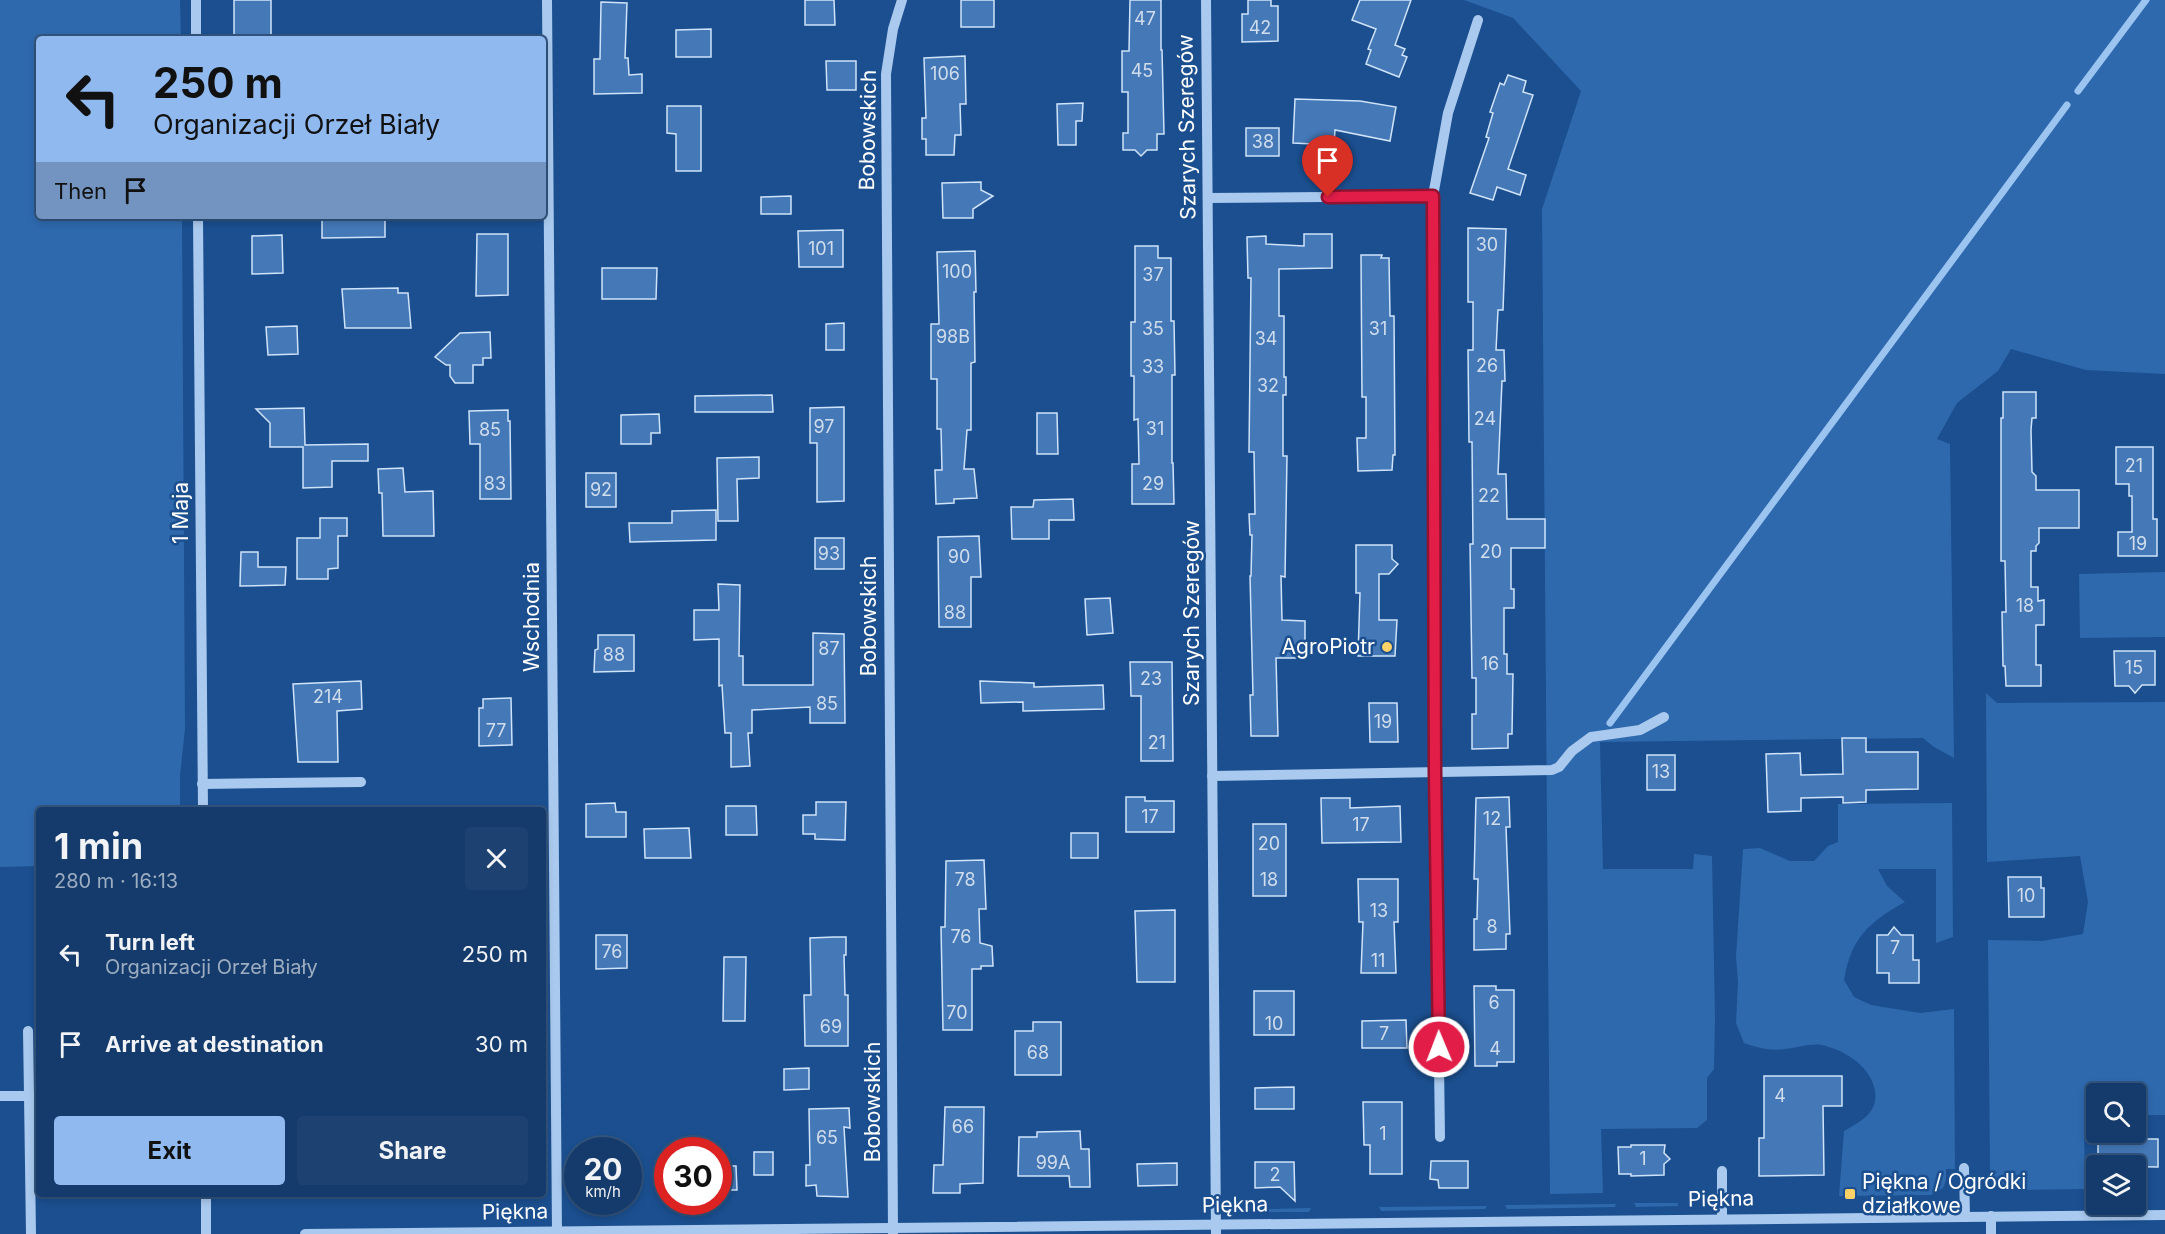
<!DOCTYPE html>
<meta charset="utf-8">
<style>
:root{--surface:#143b6b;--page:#1d4271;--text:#f1f3f6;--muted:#9dadc1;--line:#33557e;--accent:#90b9f0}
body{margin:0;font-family:Inter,sans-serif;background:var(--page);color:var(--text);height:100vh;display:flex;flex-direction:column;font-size:22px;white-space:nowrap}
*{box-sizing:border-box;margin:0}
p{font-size:20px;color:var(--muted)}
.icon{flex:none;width:33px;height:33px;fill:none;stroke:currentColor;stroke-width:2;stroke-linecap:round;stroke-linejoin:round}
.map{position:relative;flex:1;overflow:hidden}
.panel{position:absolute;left:36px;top:807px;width:510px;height:390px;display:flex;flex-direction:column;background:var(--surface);border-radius:6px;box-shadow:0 3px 9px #0003,0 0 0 2px var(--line)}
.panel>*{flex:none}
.guide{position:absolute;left:36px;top:36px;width:510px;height:183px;border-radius:6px;box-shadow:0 3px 9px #0003,0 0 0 2px var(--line);background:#90b9f0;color:#111;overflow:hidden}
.buttons{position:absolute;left:2086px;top:1083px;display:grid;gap:12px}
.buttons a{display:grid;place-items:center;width:60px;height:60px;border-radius:6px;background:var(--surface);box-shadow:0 3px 9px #0003,0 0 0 2px var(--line);font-size:30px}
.speed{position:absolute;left:564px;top:1137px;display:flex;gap:12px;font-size:30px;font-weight:700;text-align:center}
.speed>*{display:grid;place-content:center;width:78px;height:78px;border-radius:50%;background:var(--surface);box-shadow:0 3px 9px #0003,0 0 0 2px var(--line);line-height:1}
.speed small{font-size:15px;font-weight:400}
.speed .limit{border:9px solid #d22;background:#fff;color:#111}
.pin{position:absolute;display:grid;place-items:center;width:51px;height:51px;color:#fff;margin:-62px -26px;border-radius:50% 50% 50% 0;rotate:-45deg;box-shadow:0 0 6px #0007}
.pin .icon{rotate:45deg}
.me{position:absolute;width:66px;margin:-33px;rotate:359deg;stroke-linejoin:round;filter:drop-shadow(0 0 4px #0008)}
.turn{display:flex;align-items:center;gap:21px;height:126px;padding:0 18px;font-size:27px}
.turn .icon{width:78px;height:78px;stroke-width:2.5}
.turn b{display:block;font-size:42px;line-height:51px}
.then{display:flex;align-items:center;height:57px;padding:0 18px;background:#0003;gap:12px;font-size:22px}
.round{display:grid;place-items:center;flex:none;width:63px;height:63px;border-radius:6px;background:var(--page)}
.headline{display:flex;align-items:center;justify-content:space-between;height:102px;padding:0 18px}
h1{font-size:36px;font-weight:700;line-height:45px}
.action{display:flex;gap:12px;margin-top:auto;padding:12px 18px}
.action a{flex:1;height:69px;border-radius:6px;background:var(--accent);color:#111;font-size:24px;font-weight:700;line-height:69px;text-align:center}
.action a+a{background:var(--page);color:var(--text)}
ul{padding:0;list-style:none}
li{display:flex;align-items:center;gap:18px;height:90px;padding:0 18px}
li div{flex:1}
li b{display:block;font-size:22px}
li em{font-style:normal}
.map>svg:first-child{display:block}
.green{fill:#2e69ad}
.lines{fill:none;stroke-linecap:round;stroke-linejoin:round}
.stream{stroke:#9cc4f0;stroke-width:7}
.building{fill:#4478b7;stroke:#cfe3fa;stroke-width:1.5}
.minor{stroke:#a9c9ee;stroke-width:10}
.route-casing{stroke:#92132f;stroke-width:15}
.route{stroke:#e11d48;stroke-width:10}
.poi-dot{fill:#ffd166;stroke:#1b4f8f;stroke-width:2}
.labels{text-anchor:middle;stroke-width:5;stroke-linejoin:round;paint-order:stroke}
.number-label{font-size:18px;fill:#d0dded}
.street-label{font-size:21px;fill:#fff;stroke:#1b4f8f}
.poi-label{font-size:21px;fill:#fff;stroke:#1b4f8f;text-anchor:end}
</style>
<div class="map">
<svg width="2165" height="1234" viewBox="0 0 2165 1234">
<rect width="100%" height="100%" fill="#1b4f8f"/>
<g class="green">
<polygon points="0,0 180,0 181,39 39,39 39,216 182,216 185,729 180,776 180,810 39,810 39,866 0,867"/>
<polygon points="1464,0 2165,0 2165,374 2086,370 2011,349 1998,371 1957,403 1937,439 1950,444 1954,758 1934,747 1923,738 1600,742 1603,869 1693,869 1694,854 1712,856 1715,1018 1714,1069 1707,1078 1707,1120 1697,1128 1601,1129 1603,1193 1550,1194 1542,209 1581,91 1513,18"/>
<polygon points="2165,572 2165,637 2080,638 2079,574"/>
<polygon points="1986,693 1997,703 2165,702 2165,1115 2136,1115 2136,1094 2097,1094 2097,1116 2084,1116 2085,1189 2007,1190 1990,1173 1988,940 2042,941 2083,934 2088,902 2080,856 1987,862"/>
<path d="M1952,803L1953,937L1936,943V869H1878L1887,886L1905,902C1869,922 1851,938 1844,980L1854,997L1871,1005L1920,1013L1954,1009L1955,1169H1946V1180L1943,1188L1931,1195L1839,1196L1844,1131C1861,1121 1878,1113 1875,1091C1871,1066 1844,1050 1822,1045C1810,1043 1796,1048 1785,1049C1770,1051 1758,1048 1744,1043L1736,1023L1738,982L1736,957L1743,849L1760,848L1790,861H1814L1828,846L1838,842V804Z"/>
<polygon points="1634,1203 1678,1203 1678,1206 1636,1207"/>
<polygon points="1616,1204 1615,1207 1507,1209 1505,1205"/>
<polygon points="1487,1206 1485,1209 1381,1211 1379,1207"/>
<polygon points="1311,1208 1309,1212 1267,1212 1267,1209"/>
</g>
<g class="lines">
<g class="stream">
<polyline points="2078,91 2146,0"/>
<polyline points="1610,723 2067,105"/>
</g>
</g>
<g class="building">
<rect x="234" y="0" width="37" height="39"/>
<polygon points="805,0 834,0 835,25 805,25"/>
<rect x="961" y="0" width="33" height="27"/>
<polygon points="1130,0 1161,0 1161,50 1162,50 1164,134 1157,134 1157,150 1147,150 1141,156 1135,150 1123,150 1123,133 1128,133 1128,92 1122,92 1122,51 1129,51"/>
<polygon points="1248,0 1271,0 1271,6 1278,6 1278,41 1242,42 1242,14 1248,14"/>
<polygon points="1360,0 1411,0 1395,45 1405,49 1402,55 1407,57 1399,77 1366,64 1371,50 1368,49 1376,29 1352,20"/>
<polygon points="601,2 627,3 625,58 628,58 629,75 642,74 642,93 594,94 594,59 600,59"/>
<polygon points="711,29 711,57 676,57 676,30"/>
<polygon points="965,56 966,104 960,104 961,135 955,135 954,155 926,155 926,139 922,139 922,118 926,118 924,58"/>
<polygon points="826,61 856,61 856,90 827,90"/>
<polygon points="1508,75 1526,81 1523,92 1533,95 1508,169 1526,175 1520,195 1497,187 1493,200 1470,193 1489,138 1486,137 1493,113 1490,112 1500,83 1504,85"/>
<polygon points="1295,99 1360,101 1396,107 1390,141 1335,130 1334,145 1293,143"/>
<polygon points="1083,103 1082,121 1076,121 1076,145 1058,145 1057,104"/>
<polygon points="667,106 701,106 701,171 676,171 676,134 667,133"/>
<rect x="1246" y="128" width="33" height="28"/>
<polygon points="981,182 981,190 993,196 973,209 973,218 943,218 942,183"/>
<polygon points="791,196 791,214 761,214 761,197"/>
<polygon points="322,220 385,220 385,237 322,238"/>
<polygon points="1468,228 1506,229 1503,310 1498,310 1496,350 1504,350 1505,381 1502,381 1498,474 1506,474 1507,519 1545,519 1545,548 1511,548 1511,589 1514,589 1514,608 1504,608 1504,654 1507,654 1507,674 1513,674 1512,734 1508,734 1508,748 1472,749 1472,714 1476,714 1476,678 1472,678 1470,544 1473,544 1472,442 1469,442 1468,350 1473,350 1473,302 1468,302"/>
<polygon points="843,230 843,267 799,267 798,231"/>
<polygon points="477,234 508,234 508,295 476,296"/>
<polygon points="1304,234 1332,234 1332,268 1279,269 1279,316 1284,316 1284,377 1286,377 1286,395 1283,395 1283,456 1287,456 1285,577 1281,576 1282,620 1305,621 1305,658 1276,658 1278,736 1251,736 1250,695 1253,695 1250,576 1251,576 1252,535 1250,535 1249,514 1255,514 1254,452 1249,452 1251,278 1248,278 1247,237 1266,236 1266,244 1304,246"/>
<polygon points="282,235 283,273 252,274 252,236"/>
<polygon points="1135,246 1158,246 1158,258 1171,258 1171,321 1174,321 1175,375 1172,375 1172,463 1173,463 1174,504 1132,504 1132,464 1139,464 1138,419 1134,420 1134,376 1131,376 1131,322 1135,322"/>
<polygon points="975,251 976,292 974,292 975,362 971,363 971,430 967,430 964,469 974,469 977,498 954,499 954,503 936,504 935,470 942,470 941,429 937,429 937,379 931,379 931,324 939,324 937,252"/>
<polygon points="1361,255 1382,255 1381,258 1389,258 1390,316 1394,316 1395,455 1393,455 1392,470 1358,471 1357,438 1366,438 1366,397 1362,397"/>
<polygon points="602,268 657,268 656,299 602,299"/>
<polygon points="398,288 398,293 408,293 411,328 345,328 342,289"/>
<polygon points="844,323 844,350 826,350 826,324"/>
<polygon points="297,326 298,354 268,355 266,327"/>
<polygon points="490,332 491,358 483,358 483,365 473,365 473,383 455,383 450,376 450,365 446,365 435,357 460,333"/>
<polygon points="2003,392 2036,392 2036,418 2032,418 2031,430 2032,472 2036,476 2036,490 2079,490 2079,528 2039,528 2039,543 2036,546 2036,551 2031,551 2031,587 2038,587 2038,601 2044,600 2044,625 2036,625 2036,665 2041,665 2041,686 2006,686 2005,666 2003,666 2002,612 2006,612 2005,561 2001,561 2001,418 2003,418"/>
<polygon points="772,395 773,412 695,412 695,396"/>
<polygon points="844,407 844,501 817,502 817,443 810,443 810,408"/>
<polygon points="304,408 305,445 368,444 368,461 332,461 332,487 303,488 303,447 270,447 270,423 256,409"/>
<polygon points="508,410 508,421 510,421 511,499 480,499 480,444 470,444 469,411"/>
<polygon points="1037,413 1057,413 1058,454 1037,454"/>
<polygon points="659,414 660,433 651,433 651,444 621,444 621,415"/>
<polygon points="2116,447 2153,447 2153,519 2157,519 2157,556 2118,556 2118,532 2132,532 2132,496 2129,496 2129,484 2116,484"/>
<polygon points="759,457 759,478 737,479 738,521 718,521 717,458"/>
<polygon points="403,468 405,492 433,491 434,536 383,536 382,493 379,493 378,469"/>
<rect x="586" y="473" width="30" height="34"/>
<polygon points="1073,499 1074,520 1049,520 1049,539 1012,539 1011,507 1033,507 1034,500"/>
<polygon points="716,510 716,540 630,542 629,523 672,523 672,511"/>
<polygon points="320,518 347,518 347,536 338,536 338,568 328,569 328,579 297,579 297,538 320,538"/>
<polygon points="979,536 981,577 971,577 971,627 939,627 938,537"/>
<rect x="815" y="538" width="29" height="31"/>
<polygon points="1356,545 1392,545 1392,559 1398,564 1389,574 1379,574 1379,620 1397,620 1395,656 1358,656 1360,593 1356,593"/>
<polygon points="241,552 258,552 258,567 286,567 285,585 240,586"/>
<polygon points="718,584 740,585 739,656 743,656 743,685 813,685 813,633 844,634 845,723 810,723 810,707 752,710 752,733 748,733 750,766 731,767 731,733 725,733 722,685 719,686 719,639 694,640 694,610 719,610"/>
<polygon points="1110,598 1113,633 1087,635 1085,599"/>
<polygon points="598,635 634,635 634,671 594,672 595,650 598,649"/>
<polygon points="2114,651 2155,651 2155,685 2142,685 2135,693 2129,686 2115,686"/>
<polygon points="1130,662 1172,662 1173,761 1141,761 1141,696 1131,696"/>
<polygon points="361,681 362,709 337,711 338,762 298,762 293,684"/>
<polygon points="980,681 1034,683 1034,687 1103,685 1104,709 1023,711 1023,702 981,703"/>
<polygon points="511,698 512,745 479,746 479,708 483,708 483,699"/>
<polygon points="1369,703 1397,703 1398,742 1370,742"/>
<polygon points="1842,738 1866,738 1866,752 1918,752 1918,789 1866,790 1866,802 1843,803 1843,797 1801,798 1801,811 1768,812 1766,754 1800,753 1801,775 1843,774"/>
<rect x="1647" y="755" width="28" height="35"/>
<polygon points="1126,797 1145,797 1145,801 1174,801 1174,832 1126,832"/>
<polygon points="1509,797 1510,827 1506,827 1510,934 1506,934 1506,949 1474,950 1474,919 1477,919 1478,879 1474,879 1476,798"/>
<polygon points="1321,798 1350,798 1350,808 1400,806 1401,842 1322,843"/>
<polygon points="816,802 846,802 845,840 815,839 815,834 803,834 803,815 816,815"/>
<polygon points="615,803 616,812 626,812 626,837 586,837 586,804"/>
<polygon points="726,806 756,806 757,835 726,835"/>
<rect x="1253" y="824" width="33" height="72"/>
<polygon points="689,828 691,858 645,858 644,829"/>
<rect x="1071" y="833" width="27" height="25"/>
<polygon points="984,860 986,909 979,909 980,943 992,946 993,966 981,966 981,969 972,969 972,1030 943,1030 941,927 945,927 946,861"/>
<polygon points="2008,877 2041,877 2041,888 2044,888 2044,917 2009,917"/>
<polygon points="1358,879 1398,879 1398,922 1394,922 1396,973 1361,973 1363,922 1359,922"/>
<polygon points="1175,910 1175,982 1137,982 1135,911"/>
<polygon points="1894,927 1901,935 1913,935 1913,960 1919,960 1919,983 1889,983 1889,973 1877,973 1877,935 1888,935"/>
<polygon points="596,935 627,935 627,968 596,969"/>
<polygon points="834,937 846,937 846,955 844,955 845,995 848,995 848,1046 805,1046 804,995 811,995 810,938"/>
<polygon points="724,957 746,957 745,1021 723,1021"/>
<polygon points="1474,986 1496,986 1496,990 1514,990 1514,1062 1497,1062 1497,1066 1475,1066"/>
<rect x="1254" y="991" width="40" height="44"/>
<polygon points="1406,1020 1407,1048 1362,1048 1362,1021"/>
<polygon points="1033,1022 1061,1022 1061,1075 1015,1075 1015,1031 1033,1031"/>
<polygon points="809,1068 809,1089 784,1090 784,1069"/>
<polygon points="1764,1076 1842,1076 1842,1106 1823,1106 1824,1175 1759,1176 1759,1138 1764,1138"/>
<polygon points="1294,1087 1294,1109 1255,1109 1255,1088"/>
<polygon points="1363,1102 1402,1102 1402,1174 1370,1174 1370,1145 1364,1145"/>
<polygon points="945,1107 984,1107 983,1183 960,1184 960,1193 933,1193 934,1165 943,1165"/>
<polygon points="849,1108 850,1128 844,1127 848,1197 817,1196 816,1185 806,1186 806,1165 810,1165 809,1109"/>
<polygon points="1080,1131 1081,1149 1089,1149 1090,1187 1070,1187 1069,1176 1018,1176 1019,1137 1037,1137 1037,1132"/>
<polygon points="2098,1136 2120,1136 2120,1139 2158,1139 2158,1167 2098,1166"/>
<polygon points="1631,1145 1665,1145 1664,1153 1670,1159 1664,1164 1664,1175 1631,1176 1631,1174 1619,1174 1618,1147 1631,1147"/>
<rect x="754" y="1152" width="19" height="23"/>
<polygon points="1431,1161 1468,1161 1468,1188 1439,1188 1438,1180 1430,1179"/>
<polygon points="1255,1162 1294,1162 1295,1201 1280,1187 1255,1188"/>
<polygon points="1177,1163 1177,1185 1138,1186 1137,1164"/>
<polygon points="718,1166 736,1166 737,1190 718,1190"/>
</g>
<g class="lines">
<g class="minor">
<polyline points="196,0 196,39"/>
<polyline points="547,0 557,1234"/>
<polyline points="1206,0 1216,1234"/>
<polyline points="1208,198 1433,196"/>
<polyline points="198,216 203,810"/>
<polyline points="1212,776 1552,770 1559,767 1572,751 1591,737 1640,730 1664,717"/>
<polyline points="202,784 361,782"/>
<polyline points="28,1031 29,1096"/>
<polyline points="0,1096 29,1096 31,1234"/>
<polyline points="1440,1137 1435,773 1433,196 1448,113 1478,20"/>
<polyline points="1964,1168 1965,1217"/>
<polyline points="206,1194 206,1234"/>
<polyline points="1722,1219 1722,1171"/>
<polyline points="305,1234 2165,1215"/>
<polyline points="893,1234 886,74 893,29 902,0"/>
<polyline points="1991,1234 1991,1216"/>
</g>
</g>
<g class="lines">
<defs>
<polyline id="route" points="1328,197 1433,196 1435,773 1439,1047"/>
</defs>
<use href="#route" class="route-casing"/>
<use href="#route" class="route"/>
</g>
<g class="poi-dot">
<circle cx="1387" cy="647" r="6"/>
<rect x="1844" y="1188" width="12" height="12" rx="3"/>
</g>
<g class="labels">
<g class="number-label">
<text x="1145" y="25">47</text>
<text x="1260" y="34">42</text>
<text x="1142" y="77">45</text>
<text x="945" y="80">106</text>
<text x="1263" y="148">38</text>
<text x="1487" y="251">30</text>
<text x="821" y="255">101</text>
<text x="957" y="278">100</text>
<text x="1153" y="281">37</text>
<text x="1153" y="335">35</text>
<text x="1378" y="335">31</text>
<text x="953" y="343">98B</text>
<text x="1266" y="345">34</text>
<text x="1487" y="372">26</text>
<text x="1153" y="373">33</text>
<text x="1268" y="392">32</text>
<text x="1485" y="425">24</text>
<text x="824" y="433">97</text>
<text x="1155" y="435">31</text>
<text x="490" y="436">85</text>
<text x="2134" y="472">21</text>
<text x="495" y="490">83</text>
<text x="1153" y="490">29</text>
<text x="601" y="496">92</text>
<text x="1489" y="502">22</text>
<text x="2138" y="550">19</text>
<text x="1491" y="558">20</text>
<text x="829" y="560">93</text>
<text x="959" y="563">90</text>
<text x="2025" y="612">18</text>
<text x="955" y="619">88</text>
<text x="829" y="655">87</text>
<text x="614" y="661">88</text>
<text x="1490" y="670">16</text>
<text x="2134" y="674">15</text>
<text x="1151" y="685">23</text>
<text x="328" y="703">214</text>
<text x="827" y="710">85</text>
<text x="1383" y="728">19</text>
<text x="496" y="737">77</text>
<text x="1157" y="749">21</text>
<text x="1661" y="778">13</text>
<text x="1150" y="823">17</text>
<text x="1492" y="825">12</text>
<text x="1361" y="831">17</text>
<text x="1269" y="850">20</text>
<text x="965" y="886">78</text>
<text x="1269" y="886">18</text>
<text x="2026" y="902">10</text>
<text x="1379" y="917">13</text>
<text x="1492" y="933">8</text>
<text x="961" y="943">76</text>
<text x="1895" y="954">7</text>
<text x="612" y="958">76</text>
<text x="1378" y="967">11</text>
<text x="1494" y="1009">6</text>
<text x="957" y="1019">70</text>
<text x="1274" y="1030">10</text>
<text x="831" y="1033">69</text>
<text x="1384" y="1040">7</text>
<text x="1495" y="1055">4</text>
<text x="1038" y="1059">68</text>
<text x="1780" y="1102">4</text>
<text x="963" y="1133">66</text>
<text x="1383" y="1140">1</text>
<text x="827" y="1144">65</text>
<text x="1643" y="1165">1</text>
<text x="1053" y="1169">99A</text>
<text x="1275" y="1181">2</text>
</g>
<g class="street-label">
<text transform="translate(1187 127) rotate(-91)" y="7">Szarych Szeregów</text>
<text transform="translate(868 130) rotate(-89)" y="7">Bobowskich</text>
<text transform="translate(181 513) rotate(-90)" y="7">1 Maja</text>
<text transform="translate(1192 613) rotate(-90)" y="7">Szarych Szeregów</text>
<text transform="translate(869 616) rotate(-90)" y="7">Bobowskich</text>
<text transform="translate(532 617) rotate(-90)" y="7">Wschodnia</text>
<text transform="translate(873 1102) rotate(-90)" y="7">Bobowskich</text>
<text transform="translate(1721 1199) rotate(-1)" y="7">Piękna</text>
<text transform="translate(1235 1205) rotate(-1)" y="7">Piękna</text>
<text transform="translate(515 1212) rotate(-1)" y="7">Piękna</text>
</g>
<g class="poi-label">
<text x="1375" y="654">AgroPiotr</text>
<text x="1862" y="1189" text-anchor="start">Piękna / Ogródki<tspan x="1862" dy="24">działkowe</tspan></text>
</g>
</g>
</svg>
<div class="buttons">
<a><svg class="icon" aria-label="search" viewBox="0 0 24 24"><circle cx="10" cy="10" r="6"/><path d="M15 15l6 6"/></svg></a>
<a><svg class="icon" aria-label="layers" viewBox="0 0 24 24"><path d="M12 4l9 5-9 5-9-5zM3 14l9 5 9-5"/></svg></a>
</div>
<div class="speed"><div>20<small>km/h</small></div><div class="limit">30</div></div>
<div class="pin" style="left:1328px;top:197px;background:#d93025"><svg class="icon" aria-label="arrive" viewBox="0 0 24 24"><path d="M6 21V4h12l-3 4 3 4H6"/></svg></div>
<svg class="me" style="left:1439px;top:1047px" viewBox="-20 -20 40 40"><circle r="17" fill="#e11d48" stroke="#fff" stroke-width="3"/><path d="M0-11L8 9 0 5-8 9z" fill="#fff"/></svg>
<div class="guide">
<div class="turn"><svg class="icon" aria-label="left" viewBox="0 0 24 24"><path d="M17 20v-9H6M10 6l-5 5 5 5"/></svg><div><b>250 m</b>Organizacji Orzeł Biały</div></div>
<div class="then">Then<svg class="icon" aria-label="arrive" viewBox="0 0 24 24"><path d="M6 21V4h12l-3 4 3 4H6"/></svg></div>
</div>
<section class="panel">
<div class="headline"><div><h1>1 min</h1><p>280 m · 16:13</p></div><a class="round"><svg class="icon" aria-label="close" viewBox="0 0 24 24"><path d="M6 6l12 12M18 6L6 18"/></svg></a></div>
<ul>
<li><svg class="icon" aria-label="left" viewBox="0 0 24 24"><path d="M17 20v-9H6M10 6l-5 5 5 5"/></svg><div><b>Turn left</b><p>Organizacji Orzeł Biały</p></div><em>250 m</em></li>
<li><svg class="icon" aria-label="arrive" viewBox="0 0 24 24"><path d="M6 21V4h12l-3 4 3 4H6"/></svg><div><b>Arrive at destination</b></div><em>30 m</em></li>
</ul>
<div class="action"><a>Exit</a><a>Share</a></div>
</section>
</div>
